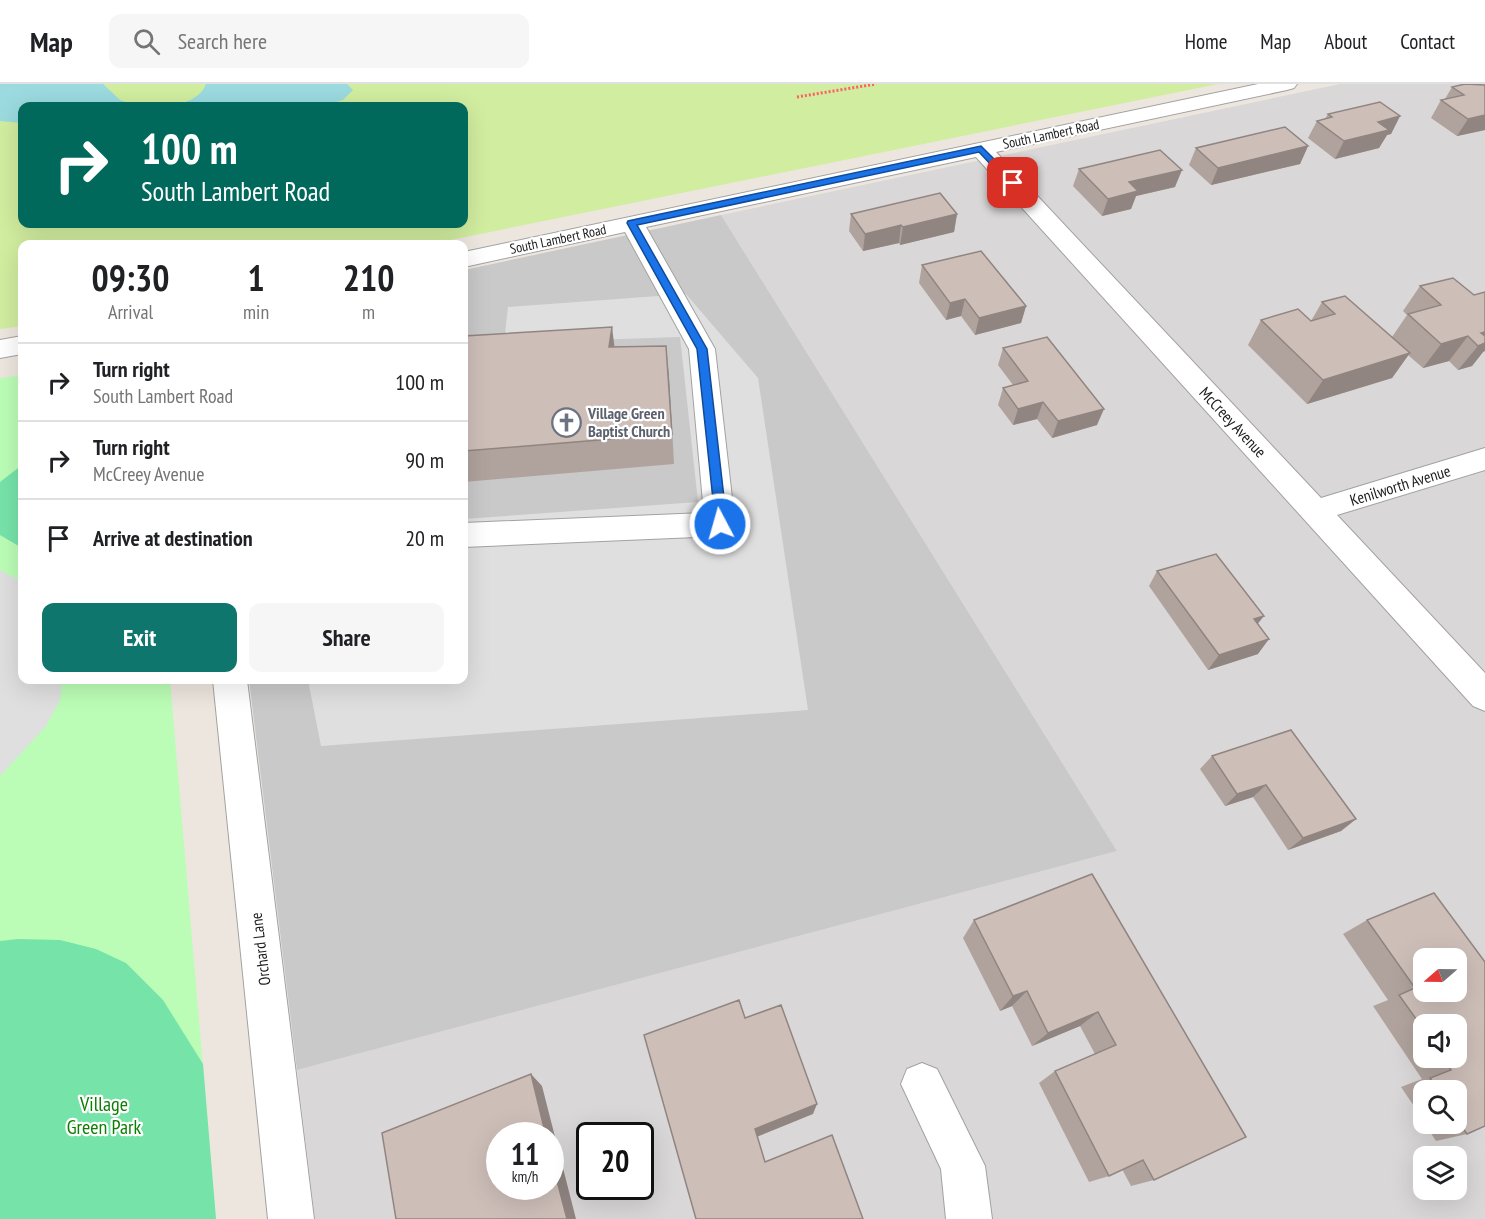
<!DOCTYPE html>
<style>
:root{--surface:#fff;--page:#f6f6f6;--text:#202124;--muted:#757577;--line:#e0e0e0;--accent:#0f766e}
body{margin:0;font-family:"PT Sans Narrow",sans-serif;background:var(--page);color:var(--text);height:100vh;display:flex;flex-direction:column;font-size:22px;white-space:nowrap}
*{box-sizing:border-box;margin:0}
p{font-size:20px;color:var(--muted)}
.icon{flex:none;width:33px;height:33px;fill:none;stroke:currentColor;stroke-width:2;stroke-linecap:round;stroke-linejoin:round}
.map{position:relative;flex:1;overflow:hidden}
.panel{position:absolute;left:18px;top:156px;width:450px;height:444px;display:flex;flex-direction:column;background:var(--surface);border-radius:12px;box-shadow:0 6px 24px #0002}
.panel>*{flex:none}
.banner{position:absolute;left:18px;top:18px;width:450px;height:126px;border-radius:12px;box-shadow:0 6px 24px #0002;background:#00695c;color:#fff;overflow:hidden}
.needle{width:39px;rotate:250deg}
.fabs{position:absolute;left:1413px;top:864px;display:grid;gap:12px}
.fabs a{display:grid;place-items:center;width:54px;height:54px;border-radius:12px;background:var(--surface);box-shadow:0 6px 24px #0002;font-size:30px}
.speed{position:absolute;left:486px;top:1038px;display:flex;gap:12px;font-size:30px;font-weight:700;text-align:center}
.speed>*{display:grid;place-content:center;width:78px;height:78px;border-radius:50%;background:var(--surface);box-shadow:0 6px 24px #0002;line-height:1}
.speed small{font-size:15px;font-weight:400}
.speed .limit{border:3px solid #111;border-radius:9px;background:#fff;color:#111}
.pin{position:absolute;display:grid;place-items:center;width:51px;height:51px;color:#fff;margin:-26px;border-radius:12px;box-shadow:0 3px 9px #0006}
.me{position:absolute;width:66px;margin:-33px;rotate:354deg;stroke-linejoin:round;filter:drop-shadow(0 0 4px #0008)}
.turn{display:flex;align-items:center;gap:21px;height:126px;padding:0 24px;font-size:27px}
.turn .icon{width:78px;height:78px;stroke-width:2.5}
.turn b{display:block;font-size:42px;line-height:51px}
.eta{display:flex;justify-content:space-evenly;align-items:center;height:102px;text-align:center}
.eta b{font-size:36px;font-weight:600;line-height:42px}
.cta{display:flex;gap:12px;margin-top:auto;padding:12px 24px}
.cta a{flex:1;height:69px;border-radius:12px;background:var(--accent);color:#fff;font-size:24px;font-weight:600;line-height:69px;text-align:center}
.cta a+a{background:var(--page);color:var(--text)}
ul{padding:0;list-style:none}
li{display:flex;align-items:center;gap:18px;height:78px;padding:0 24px;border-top:2px solid var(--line)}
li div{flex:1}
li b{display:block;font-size:22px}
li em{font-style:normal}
header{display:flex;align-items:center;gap:36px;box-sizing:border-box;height:84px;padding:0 30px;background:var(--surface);border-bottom:2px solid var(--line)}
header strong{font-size:28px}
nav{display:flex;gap:33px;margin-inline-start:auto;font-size:21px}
.search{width:420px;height:54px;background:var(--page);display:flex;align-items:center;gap:15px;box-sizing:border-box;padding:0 21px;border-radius:12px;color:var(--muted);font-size:22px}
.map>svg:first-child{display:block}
.residential{fill:#d9d7d8;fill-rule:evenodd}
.religious{fill:#c9c9c9}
.grass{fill:#d1ed9f;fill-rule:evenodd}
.park{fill:#bbfdb6}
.pitch{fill:#76e3a9}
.parking{fill:#dfdfdf}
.water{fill:#9bdadf}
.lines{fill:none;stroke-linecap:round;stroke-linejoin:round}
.minor-casing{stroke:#a2a2a2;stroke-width:2}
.path{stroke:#ff5e66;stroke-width:3;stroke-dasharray:2 2;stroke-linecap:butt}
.minor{fill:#fff;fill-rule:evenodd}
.wall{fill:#b0a39e;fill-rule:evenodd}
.shaded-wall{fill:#908581}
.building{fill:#cdbeb8;stroke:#908581;stroke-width:1.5;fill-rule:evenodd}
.route{fill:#1a73e8;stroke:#114b97;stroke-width:1.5}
.labels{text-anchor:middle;stroke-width:4.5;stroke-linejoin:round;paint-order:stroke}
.far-street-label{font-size:14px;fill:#1b1b1b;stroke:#fff}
.worship-label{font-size:16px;font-weight:bold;fill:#5b616d;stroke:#fff;text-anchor:start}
.street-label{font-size:16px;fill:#1b1b1b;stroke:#fff}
.near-park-label{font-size:20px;fill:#0c7e03;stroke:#fff}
</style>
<header>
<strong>Map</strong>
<div class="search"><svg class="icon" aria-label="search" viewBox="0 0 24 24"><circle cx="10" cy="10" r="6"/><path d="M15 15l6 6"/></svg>Search here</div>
<nav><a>Home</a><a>Map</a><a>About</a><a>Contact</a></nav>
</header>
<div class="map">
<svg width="1485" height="1135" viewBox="0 0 1485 1135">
<rect width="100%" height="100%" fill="#ede6df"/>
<path class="residential" d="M1340,0H1485V1135H315L297,986L1117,767L721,131ZM1424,874H1456V908H1424ZM1424,940H1456V974H1424ZM1424,1006H1456V1040H1424ZM500,1052H550V1102H500ZM590,1052H640V1102H590ZM1424,1072H1456V1106H1424Z"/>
<polygon class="religious" points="721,131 1117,767 297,986 249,596 464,596 464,186"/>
<path class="grass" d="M0,0H1218L431,160H22V242L0,245ZM22,22H464V140H22Z"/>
<polygon class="park" points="22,291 22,596 170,596 216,1135 0,1135 0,294"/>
<g class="pitch">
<polygon points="22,381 22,464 0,451 0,398"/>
<polygon points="18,855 60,856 96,865 126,879 163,916 203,980 216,1135 0,1135 0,857"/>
</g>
<g class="parking">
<polygon points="686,210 758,294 808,626 321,662 308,596 464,596 464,435 698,418 680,253 504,259 508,223"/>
<polygon points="0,486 22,498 22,596 62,596 60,616 46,642 0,692"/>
</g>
<g class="water">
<polygon points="0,0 103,0 120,16 137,22 22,22 22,39 0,37"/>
<path d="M206,0H347L353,6L343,16L323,22H171C185,19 201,14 206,0Z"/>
</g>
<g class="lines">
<defs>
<g id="minor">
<polygon points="1258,0 1297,0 1294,4 1287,6 996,68 1321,414 1485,364 1485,386 1337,431 1485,589 1485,627 1473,622 976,73 646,143 715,265 735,440 731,448 720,452 464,463 464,439 704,429 689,265 625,148 464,183 464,168"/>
<polygon points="22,252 22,270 0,274 0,256"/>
<polygon points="213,596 247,596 314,1135 268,1135"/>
<polygon points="922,979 937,985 985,1082 992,1135 946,1135 941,1085 901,1000 907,985"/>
</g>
</defs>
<use href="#minor" class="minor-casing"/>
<polyline class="path" points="797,13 876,0"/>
<use href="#minor" class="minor"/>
</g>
<g class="wall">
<polygon points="1485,1 1485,46 1457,52 1431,34 1441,16 1445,15 1452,3"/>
<polygon points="1328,30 1400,32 1391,50 1387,51 1379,64 1335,75 1308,54 1317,37 1325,35"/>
<polygon points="1308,62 1300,80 1211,101 1189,81 1196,64"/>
<polygon points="1079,85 1175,103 1136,112 1131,125 1102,132 1073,102"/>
<polygon points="851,130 957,130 954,148 900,161 899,159 863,167 849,147"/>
<polygon points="922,181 1026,222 1021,239 975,251 961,232 946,236 919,199"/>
<polygon points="1453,194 1483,268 1472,282 1458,286 1449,277 1423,284 1408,271 1392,294 1307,320 1248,261 1261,236 1311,237 1322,218 1392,253 1407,231 1403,227 1420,202"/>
<polygon points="464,252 615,263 666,262 674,380 464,398"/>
<polygon points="1003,264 1097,341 1052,354 1037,335 1013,341 998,321 1003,304 1013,301 998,281"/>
<polygon points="1157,487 1257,540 1258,570 1208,586 1149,502"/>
<polygon points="1212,672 1356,735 1341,747 1288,766 1253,713 1225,722 1200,685"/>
<polygon points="1092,790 1154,1096 1131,1102 1122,1085 1109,1092 1089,1098 1039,999 1055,987 1095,970 1080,942 1032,962 1012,922 1000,927 963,854 974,836"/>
<path d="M1434,809L1467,1050L1436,1057L1425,1040H1456V1006H1424V1037L1401,1003L1422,995L1373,922L1388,916L1343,850L1367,836ZM1424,940L1456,974H1424Z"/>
</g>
<g class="shaded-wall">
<polygon points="1485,31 1485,46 1457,52 1468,35"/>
<polygon points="1400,32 1391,50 1387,51 1379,64 1335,75 1344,57 1378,38"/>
<polygon points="1308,62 1300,80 1211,101 1218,84"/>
<polygon points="1182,86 1175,103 1136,112 1131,125 1102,132 1108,115 1129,98"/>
<polygon points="957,130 954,148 900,161 903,143"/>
<polygon points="901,141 899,159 863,167 865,150"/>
<polygon points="965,215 961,232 946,236 950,219"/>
<polygon points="1026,222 1021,239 975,251 979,234"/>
<polygon points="612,243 616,275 609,263"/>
<polygon points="1485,248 1485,267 1483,268 1472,282 1458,286 1478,262 1481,249"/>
<polygon points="1468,252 1449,277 1423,284 1441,260"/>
<polygon points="666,262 669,293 674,380 672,350"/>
<polygon points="1410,269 1392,294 1307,320 1323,296"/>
<polygon points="1043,318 1037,335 1013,341 1018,325"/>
<polygon points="1104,325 1097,341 1052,354 1058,337"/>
<polygon points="1264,532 1252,547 1254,535"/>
<polygon points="1269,555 1258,570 1208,586 1219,571"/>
<polygon points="1266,701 1253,713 1225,722 1237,710"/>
<polygon points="1356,735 1341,747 1288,766 1303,754"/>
<polygon points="1027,907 1012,922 1000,927 1013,912"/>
<polygon points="1098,928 1080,942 1032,962 1048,949"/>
<polygon points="531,990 542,1002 576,1135 567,1135 550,1070 550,1052 546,1052"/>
<polygon points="817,1020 813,1030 754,1054 755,1045"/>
</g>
<g class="building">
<polygon points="1465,0 1485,1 1485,31 1468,35 1441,16 1464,11 1452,3"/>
<polygon points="1380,18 1400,32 1378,38 1389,46 1344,57 1317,37 1332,33 1328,30"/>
<polygon points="1285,43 1308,62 1218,84 1196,64"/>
<polygon points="1160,66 1182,86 1129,98 1138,107 1108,115 1079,85"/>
<polygon points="940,109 957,130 903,143 901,141 865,150 851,130"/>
<polygon points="981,167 1026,222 979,234 965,215 950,219 922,181"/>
<polygon points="1453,194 1474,211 1485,208 1485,248 1481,249 1485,252 1485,259 1478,262 1468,252 1441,260 1408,230 1441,221 1420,202"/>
<polygon points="1345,212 1410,269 1323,296 1261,236 1298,225 1311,237 1335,230 1322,218"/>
<polygon points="612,243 609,263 666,262 672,350 464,367 464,252"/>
<polygon points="1047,253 1104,325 1058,337 1043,318 1018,325 1003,304 1028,297 1003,264"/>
<polygon points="1216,470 1264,532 1254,535 1269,555 1219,571 1157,487"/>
<polygon points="1291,646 1356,735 1303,754 1266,701 1237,710 1212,672"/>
<polygon points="1092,790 1246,1053 1154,1096 1143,1076 1109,1092 1055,987 1116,961 1098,928 1048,949 1027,907 1013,912 974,836"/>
<path d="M1434,809L1485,878V1042L1467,1050L1456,1034V1006H1438L1430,994L1451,986L1442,974H1456V940H1424V946L1399,911L1415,904L1367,836ZM1424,874H1456V908H1424Z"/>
<polygon points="739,916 745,934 781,921 817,1020 755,1045 765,1078 832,1051 863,1135 696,1135 644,951"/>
<polygon points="531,990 546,1052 500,1052 500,1102 550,1102 550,1070 567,1135 396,1135 382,1049"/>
</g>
<polygon class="route" points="981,62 1016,97 1016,101 1010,101 979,68 637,141 707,265 727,440 720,445 716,444 697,265 627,139 628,137"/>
<defs>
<symbol id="church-ring" viewBox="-11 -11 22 22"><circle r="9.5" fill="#fff" stroke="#6b7280" stroke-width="1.5"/><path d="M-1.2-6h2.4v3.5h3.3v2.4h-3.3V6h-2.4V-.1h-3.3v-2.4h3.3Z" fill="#6b7280"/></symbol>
</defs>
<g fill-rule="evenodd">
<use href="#church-ring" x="550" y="322" width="33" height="33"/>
</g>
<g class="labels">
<g class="far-street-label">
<text transform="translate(1051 50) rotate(-12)" y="5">South Lambert Road</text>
<text transform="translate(558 155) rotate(-12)" y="5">South Lambert Road</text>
</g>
<g class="worship-label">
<text x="588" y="335">Village Green<tspan x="588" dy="18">Baptist Church</tspan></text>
</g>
<g class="street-label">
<text transform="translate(1233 338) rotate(47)" y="6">McCreey Avenue</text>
<text transform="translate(1400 401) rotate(-17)" y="6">Kenilworth Avenue</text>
<text transform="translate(260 865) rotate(-97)" y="6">Orchard Lane</text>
</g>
<g class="near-park-label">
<text x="104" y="1027">Village<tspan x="104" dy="23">Green Park</tspan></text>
</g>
</g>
</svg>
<div class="fabs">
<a><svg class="needle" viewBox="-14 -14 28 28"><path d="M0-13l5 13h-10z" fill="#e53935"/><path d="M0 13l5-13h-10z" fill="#757577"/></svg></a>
<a><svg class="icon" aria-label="sound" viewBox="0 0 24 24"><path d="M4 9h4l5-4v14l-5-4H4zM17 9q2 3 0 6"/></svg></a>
<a><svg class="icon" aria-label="search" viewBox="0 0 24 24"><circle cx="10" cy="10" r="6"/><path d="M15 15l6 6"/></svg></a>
<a><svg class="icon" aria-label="layers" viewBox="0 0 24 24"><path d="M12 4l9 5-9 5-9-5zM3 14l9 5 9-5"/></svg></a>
</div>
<div class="speed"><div>11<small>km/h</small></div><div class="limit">20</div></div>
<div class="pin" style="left:1013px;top:99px;background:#d93025"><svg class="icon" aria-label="arrive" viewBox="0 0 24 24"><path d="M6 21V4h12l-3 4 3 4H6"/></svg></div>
<svg class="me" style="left:720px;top:440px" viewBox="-20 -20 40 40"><circle r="17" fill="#1a73e8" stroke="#fff" stroke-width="3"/><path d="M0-11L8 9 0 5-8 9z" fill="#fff"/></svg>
<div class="banner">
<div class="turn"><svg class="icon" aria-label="right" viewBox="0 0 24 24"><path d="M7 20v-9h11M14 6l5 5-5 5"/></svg><div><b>100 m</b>South Lambert Road</div></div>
</div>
<section class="panel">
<div class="eta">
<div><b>09:30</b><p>Arrival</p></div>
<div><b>1</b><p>min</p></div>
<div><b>210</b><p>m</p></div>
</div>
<ul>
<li><svg class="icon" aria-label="right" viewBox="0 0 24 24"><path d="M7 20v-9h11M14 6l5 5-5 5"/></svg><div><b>Turn right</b><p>South Lambert Road</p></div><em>100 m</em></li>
<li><svg class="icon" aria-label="right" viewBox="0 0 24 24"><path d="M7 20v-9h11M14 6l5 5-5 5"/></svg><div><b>Turn right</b><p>McCreey Avenue</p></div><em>90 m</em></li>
<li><svg class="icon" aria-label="arrive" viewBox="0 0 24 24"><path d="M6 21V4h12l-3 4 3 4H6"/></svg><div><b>Arrive at destination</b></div><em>20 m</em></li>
</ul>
<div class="cta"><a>Exit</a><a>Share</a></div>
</section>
</div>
